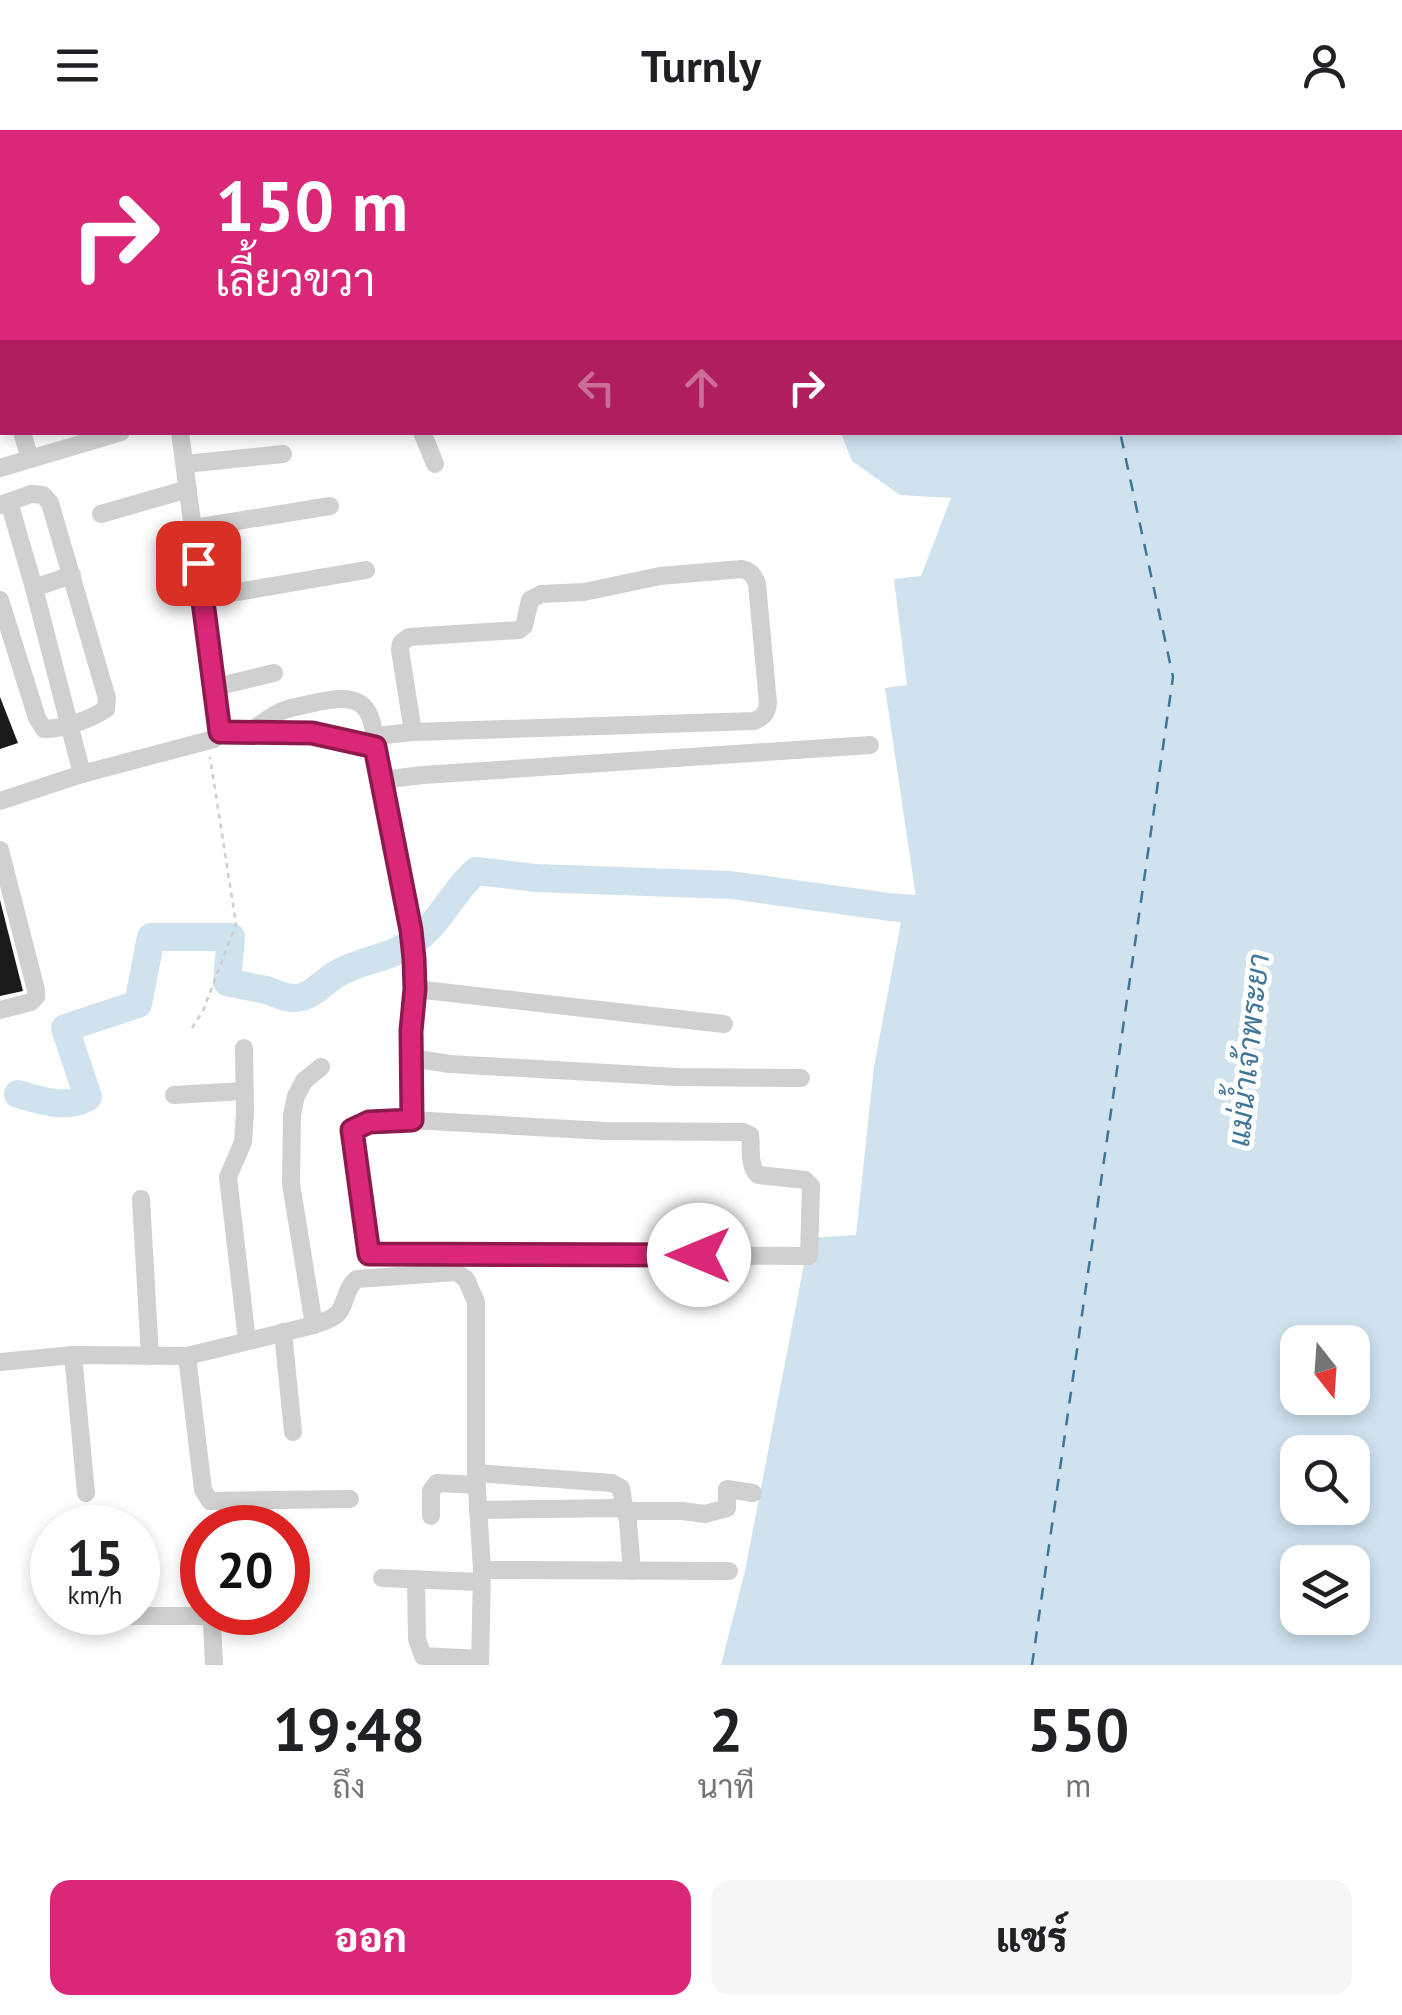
<!DOCTYPE html>
<html lang="th">
<meta charset="utf-8">
<style>
:root{--surface:#fff;--page:#f6f6f6;--text:#202124;--muted:#757577;--accent:#db2777}
body{margin:0;font-family:"PT Sans",Sarabun,sans-serif;background:var(--page);color:var(--text);height:100vh;display:flex;flex-direction:column;font-size:38px;white-space:nowrap}
*{box-sizing:border-box;margin:0}
p{font-size:32px;color:var(--muted)}
.icon{flex:none;width:55px;height:55px;fill:none;stroke:currentColor;stroke-width:2;stroke-linecap:round;stroke-linejoin:round}
.map{position:relative;height:1535px;overflow:hidden}
.details{display:flex;flex-direction:column;background:var(--surface);flex:1}
.details>*{flex:none}
.hud{position:absolute;left:0px;top:0px;width:1402px;height:305px;box-shadow:0 5px 15px #0003;background:#db2777;color:#fff;overflow:hidden}
.needle{width:65px;rotate:163deg}
.buttons{position:absolute;left:1280px;top:1195px;display:grid;gap:20px}
.buttons a{display:grid;place-items:center;width:90px;height:90px;border-radius:20px;background:var(--surface);box-shadow:0 5px 15px #0003;font-size:50px}
.speed{position:absolute;left:30px;top:1375px;display:flex;gap:20px;font-size:50px;font-weight:700;text-align:center}
.speed>*{display:grid;place-content:center;width:130px;height:130px;border-radius:50%;background:var(--surface);box-shadow:0 5px 15px #0003;line-height:1}
.speed small{font-size:25px;font-weight:400}
.speed .limit{border:15px solid #d22;background:#fff;color:#111}
.pin{position:absolute;display:grid;place-items:center;width:85px;height:85px;color:#fff;margin:-42px;border-radius:20px;box-shadow:0 5px 15px #0006}
.me{position:absolute;width:110px;margin:-55px;rotate:270deg;stroke-linejoin:round;filter:drop-shadow(0 0 8px #0008)}
.turn{display:flex;align-items:center;gap:35px;height:210px;padding:0 50px;font-size:45px}
.turn .icon{width:130px;height:130px;stroke-width:2.5}
.turn b{display:block;font-size:70px;line-height:85px}
.lanes{display:flex;align-items:center;height:95px;padding:0 50px;background:#0003;justify-content:center;gap:50px;direction:ltr}
.lanes .off{opacity:.35}
.eta{display:flex;justify-content:space-evenly;align-items:center;height:170px;text-align:center}
.eta b{font-size:60px;font-weight:800;line-height:70px}
.cta{display:flex;gap:20px;margin-top:auto;padding:20px 50px}
.cta a{flex:1;height:115px;border-radius:20px;background:var(--accent);color:#fff;font-size:40px;font-weight:800;line-height:115px;text-align:center}
.cta a+a{background:var(--page);color:var(--text)}
header{display:flex;justify-content:space-between;align-items:center;height:130px;padding:0 50px;background:var(--surface);font-size:45px;font-weight:800}
.map>svg:first-child{display:block}
.water{fill:#cfe2ee;fill-rule:evenodd}
.lines{fill:none;stroke-linecap:round;stroke-linejoin:round}
.canal{stroke:#cfe2ee;stroke-width:15}
.river{stroke:#cfe2ee;stroke-width:28}
.ferry{stroke:#3f7597;stroke-width:2.5;stroke-dasharray:12 10;stroke-linecap:butt}
.building{fill:#1a1a1a}
.path{stroke:#cdcdcd;stroke-width:2.5;stroke-dasharray:5 5;stroke-linecap:butt}
.minor{stroke:#d0d0d0;stroke-width:18}
.route-casing{stroke:#8e194d;stroke-width:25}
.route{stroke:#db2777;stroke-width:18}
.labels{text-anchor:middle;stroke-width:10;stroke-linejoin:round;paint-order:stroke}
.water-label{font-size:30px;font-style:italic;fill:#3f7597;stroke:#fff}
</style>
<header><svg class="icon" aria-label="menu" viewBox="0 0 24 24"><path d="M4 6h16M4 12h16M4 18h16"/></svg>Turnly<svg class="icon" aria-label="person" viewBox="0 0 24 24"><circle cx="12" cy="8" r="4"/><path d="M4 21q1-7 8-7t8 7"/></svg></header>
<div class="map">
<svg width="1402" height="1535" viewBox="0 0 1402 1535">
<rect width="100%" height="100%" fill="#fff"/>
<path class="water" d="M775,0H1402V1535H721L745,1441L809,1108L856,1105L874,937L906,765L916,767L885,558L907,555L894,449L921,446L951,368L900,365L852,331L841,303L1400,302V2H776ZM1298,1212H1352V1268H1298ZM1298,1322H1352V1378H1298ZM1298,1432H1352V1488H1298Z"/>
<g class="lines">
<polyline class="canal" points="0,194 2,194"/>
<path class="river" d="M18,964C38,970 69,980 88,967L65,898L138,874L151,807H231L227,852C240,855 253,857 266,860C276,863 285,869 296,868C312,867 322,853 335,845C360,829 391,829 414,811C440,793 453,761 476,741L536,748L731,755L889,777L941,781"/>
<g class="ferry">
<polyline points="1054,0 1054,2"/>
<polyline points="1032,1535 1173,547 1120,302"/>
</g>
</g>
<g class="building">
<polygon points="0,567 18,613 0,619"/>
<polygon points="0,770 23,861 0,866"/>
</g>
<g class="lines">
<polyline class="path" points="192,898 203,881 236,794 210,627"/>
<g class="minor">
<polyline points="158,0 159,2"/>
<polyline points="361,0 361,2"/>
<polyline points="0,231 2,239"/>
<polyline points="0,267 2,266"/>
<polyline points="22,302 30,329"/>
<polyline points="180,302 220,601"/>
<polyline points="422,302 435,334"/>
<polyline points="185,334 283,324"/>
<polyline points="0,338 121,302"/>
<polyline points="9,372 34,458 82,644"/>
<path d="M0,375L31,364L43,365L50,373L107,568L106,579C89,590 63,599 44,599L37,588L0,470"/>
<polyline points="101,384 188,359"/>
<polyline points="194,398 330,376"/>
<polyline points="34,458 72,445"/>
<polyline points="203,468 366,440"/>
<polyline points="216,557 274,543"/>
<polyline points="220,601 312,603 375,617 411,800 415,859 411,928 450,934 676,947 801,948"/>
<path d="M248,602C259,596 271,586 282,581C292,577 304,575 314,573C355,563 374,569 375,617"/>
<path d="M375,606L413,602L400,520L401,513L409,507L519,500L524,496L530,470L541,464L584,462L660,446L742,439C751,441 754,446 757,454L768,573C767,583 764,587 754,591L413,602"/>
<polyline points="381,650 423,645 870,615"/>
<polyline points="0,671 82,644 214,609 220,601"/>
<polyline points="0,720 36,860 36,867 31,872 0,880"/>
<polyline points="415,859 724,894"/>
<polyline points="244,918 245,982 243,1012 228,1047 247,1211"/>
<path d="M411,928L412,990L605,1001L743,1002L750,1005C752,1018 748,1035 758,1045L805,1050L811,1056L809,1126L369,1124L352,999L369,992L412,990"/>
<polyline points="174,965 243,961"/>
<polyline points="141,1069 150,1226"/>
<polyline points="314,1195 291,1054 292,985 296,966 304,951 321,937"/>
<polyline points="283,1202 293,1302"/>
<polyline points="73,1225 86,1363"/>
<polyline points="187,1226 203,1360 210,1371 350,1369"/>
<path d="M0,1232L73,1225L187,1226L314,1195C321,1192 334,1189 339,1182C347,1170 345,1159 357,1149L456,1142L466,1149L476,1172V1343L482,1440L480,1535"/>
<polyline points="476,1343 612,1353 621,1358 625,1381 682,1381 705,1384 727,1378 727,1359 753,1363"/>
<polyline points="478,1380 618,1378 625,1381 628,1391 632,1441"/>
<polyline points="431,1386 431,1361 437,1353 477,1355"/>
<polyline points="482,1440 729,1441"/>
<polyline points="382,1448 480,1452"/>
<polyline points="416,1449 417,1509 423,1526 480,1529"/>
<polyline points="119,1486 209,1486 212,1493 214,1535"/>
</g>
</g>
<g class="lines">
<defs>
<polyline id="route" points="198,433 220,602 312,603 375,617 411,800 414,829 415,859 411,901 412,990 369,992 352,1000 369,1124 699,1125"/>
</defs>
<use href="#route" class="route-casing"/>
<use href="#route" class="route"/>
</g>
<g class="labels">
<g class="water-label">
<text transform="translate(1249 920) rotate(-84)" y="10">แม่น้ำเจ้าพระยา</text>
</g>
</g>
</svg>
<div class="buttons">
<a><svg class="needle" viewBox="-14 -14 28 28"><path d="M0-13l5 13h-10z" fill="#e53935"/><path d="M0 13l5-13h-10z" fill="#757577"/></svg></a>
<a><svg class="icon" aria-label="search" viewBox="0 0 24 24"><circle cx="10" cy="10" r="6"/><path d="M15 15l6 6"/></svg></a>
<a><svg class="icon" aria-label="layers" viewBox="0 0 24 24"><path d="M12 4l9 5-9 5-9-5zM3 14l9 5 9-5"/></svg></a>
</div>
<div class="speed"><div>15<small>km/h</small></div><div class="limit">20</div></div>
<div class="pin" style="left:198px;top:433px;background:#d93025"><svg class="icon" aria-label="arrive" viewBox="0 0 24 24"><path d="M6 21V4h12l-3 4 3 4H6"/></svg></div>
<svg class="me" style="left:699px;top:1125px" viewBox="-20 -20 40 40"><circle r="19" fill="#fff"/><path d="M0-13L10 11 0 6-10 11z" fill="#db2777"/></svg>
<div class="hud">
<div class="turn"><svg class="icon" aria-label="right" viewBox="0 0 24 24"><path d="M7 20v-9h11M14 6l5 5-5 5"/></svg><div><b>150 m</b>เลี้ยวขวา</div></div>
<div class="lanes"><svg class="icon off" aria-label="left" viewBox="0 0 24 24"><path d="M17 20v-9H6M10 6l-5 5 5 5"/></svg><svg class="icon off" aria-label="ahead" viewBox="0 0 24 24"><path d="M12 20V5M6 11l6-6 6 6"/></svg><svg class="icon" aria-label="right" viewBox="0 0 24 24"><path d="M7 20v-9h11M14 6l5 5-5 5"/></svg></div>
</div>
</div>
<section class="details">
<div class="eta">
<div><b>19:48</b><p>ถึง</p></div>
<div><b>2</b><p>นาที</p></div>
<div><b>550</b><p>m</p></div>
</div>
<div class="cta"><a>ออก</a><a>แชร์</a></div>
</section>
